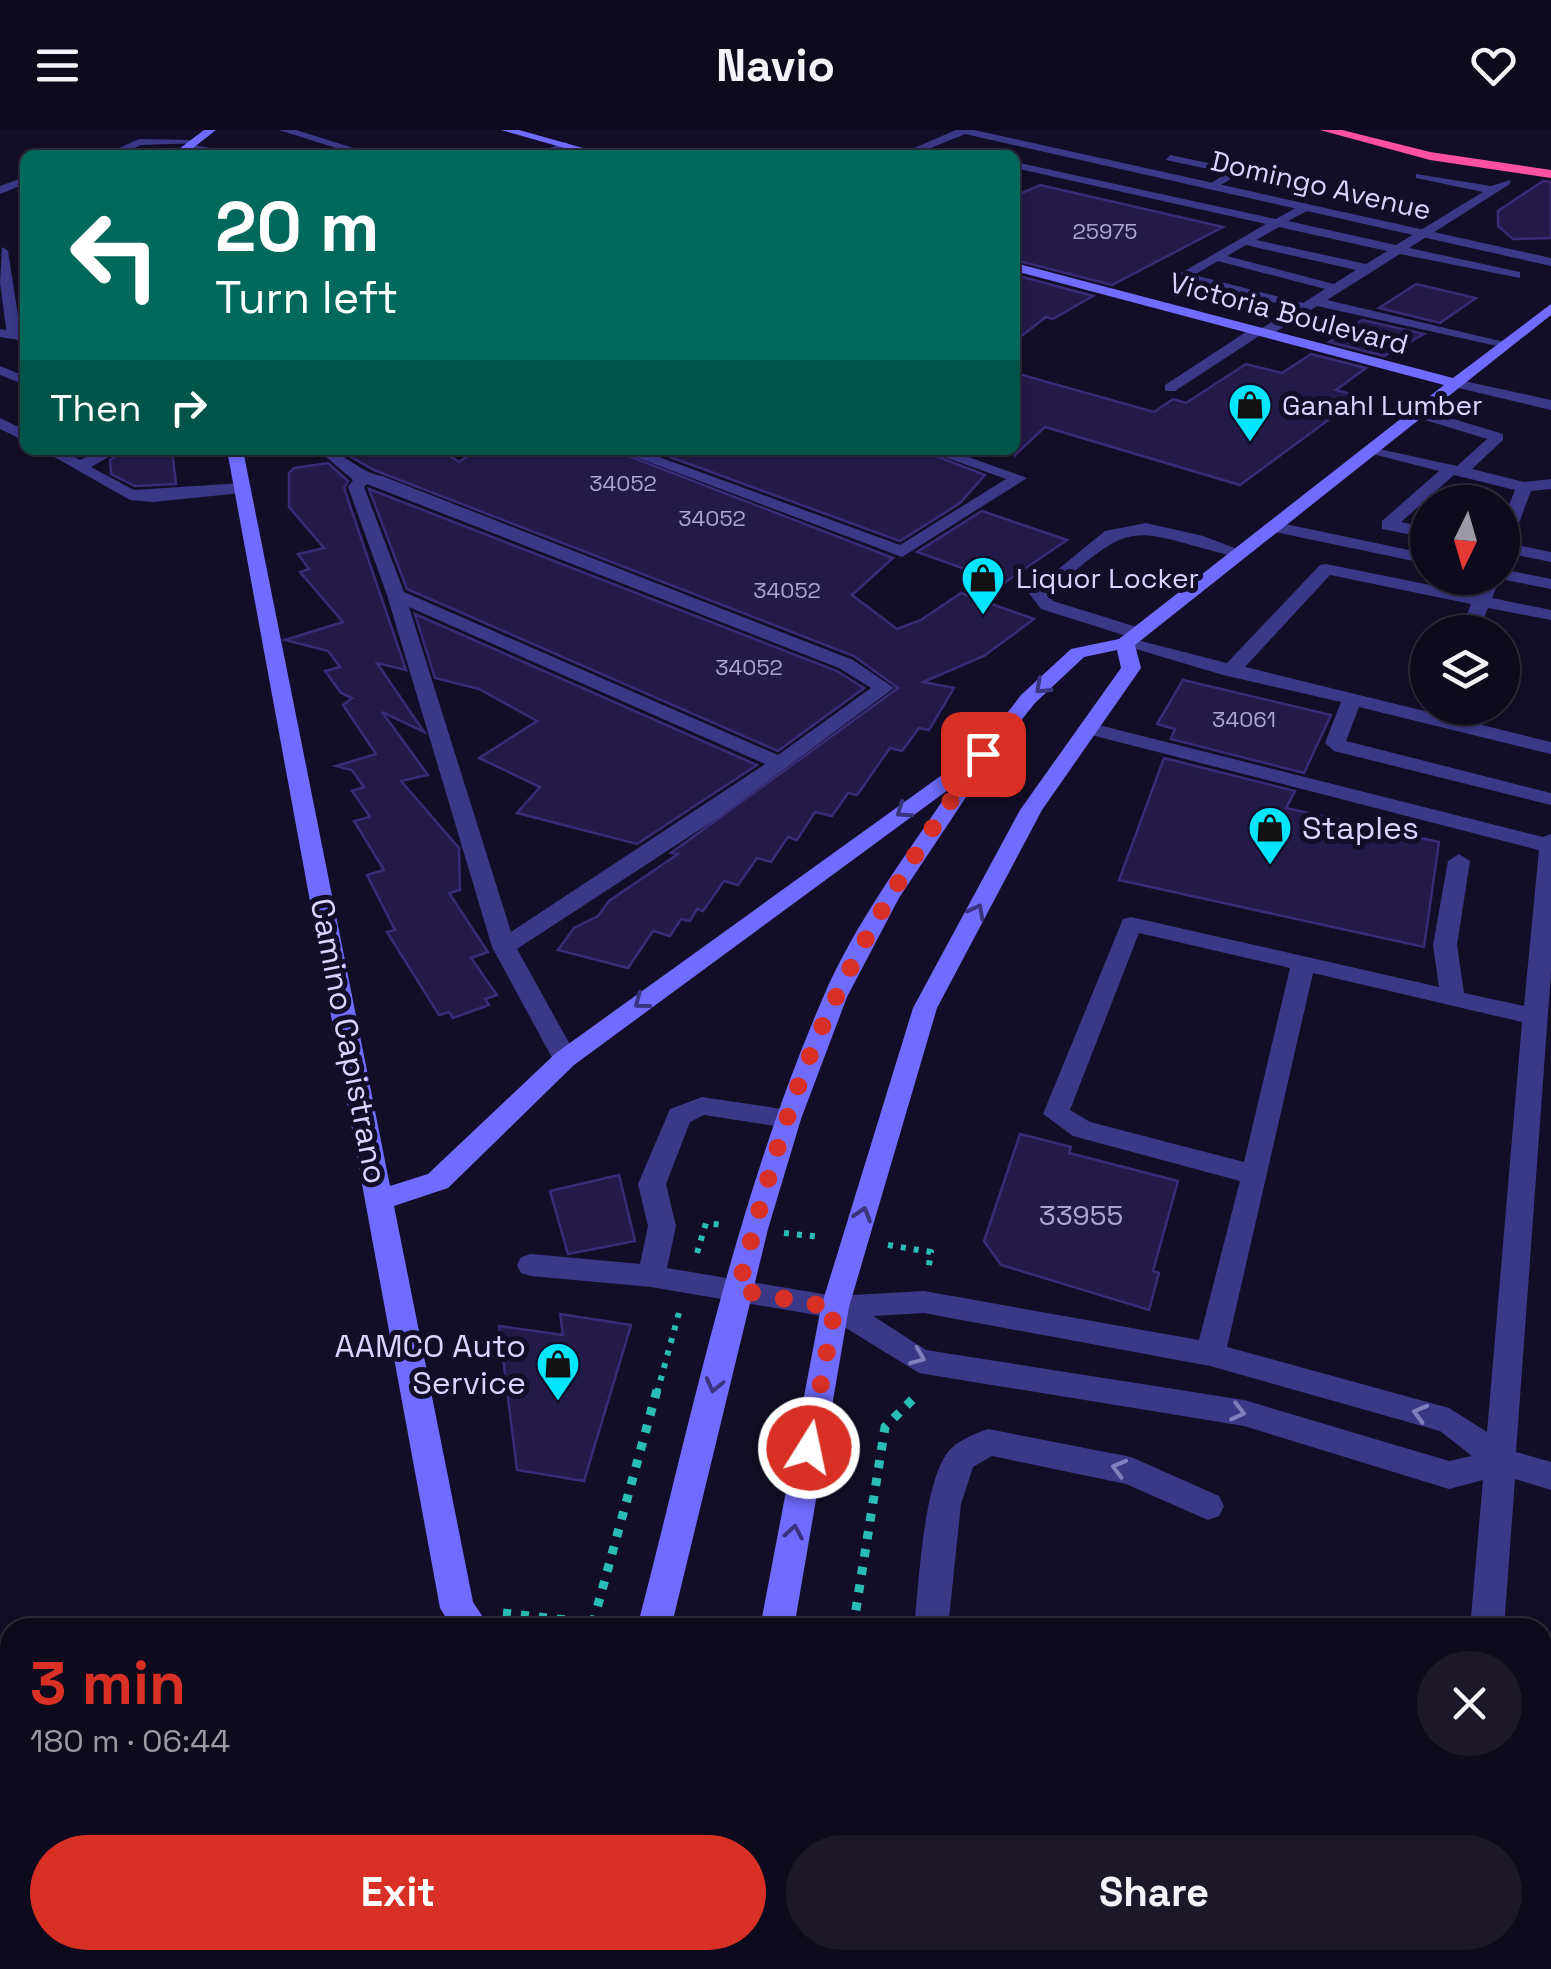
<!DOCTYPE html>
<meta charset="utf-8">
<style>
:root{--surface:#0e0a1d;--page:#1c182a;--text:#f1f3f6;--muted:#9b9aa4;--line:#2e2b3b;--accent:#d93025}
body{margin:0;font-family:"Space Grotesk",sans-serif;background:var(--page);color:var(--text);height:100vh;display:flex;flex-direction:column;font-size:38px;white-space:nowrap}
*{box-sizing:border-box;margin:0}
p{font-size:32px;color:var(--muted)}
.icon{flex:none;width:55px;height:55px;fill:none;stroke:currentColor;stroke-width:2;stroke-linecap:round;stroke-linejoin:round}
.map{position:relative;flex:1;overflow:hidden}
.drawer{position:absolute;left:0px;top:1488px;width:1552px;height:352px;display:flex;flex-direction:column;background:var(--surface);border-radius:30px 30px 0 0;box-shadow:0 2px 8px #0004,0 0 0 2px var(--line)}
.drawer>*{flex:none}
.hud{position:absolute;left:20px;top:20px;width:1000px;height:305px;border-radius:15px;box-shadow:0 2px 8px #0004,0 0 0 2px var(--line);background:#00695c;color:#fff;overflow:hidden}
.needle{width:65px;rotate:185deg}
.buttons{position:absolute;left:1410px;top:355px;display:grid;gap:20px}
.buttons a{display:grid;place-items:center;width:110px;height:110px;border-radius:50%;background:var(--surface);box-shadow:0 2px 8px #0004,0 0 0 2px var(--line);font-size:50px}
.pin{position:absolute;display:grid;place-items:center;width:85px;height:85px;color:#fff;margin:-42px;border-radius:20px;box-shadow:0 5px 15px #0006}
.me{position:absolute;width:110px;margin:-55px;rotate:10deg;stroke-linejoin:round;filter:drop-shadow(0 0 8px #0008)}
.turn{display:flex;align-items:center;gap:35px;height:210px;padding:0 30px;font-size:45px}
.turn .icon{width:130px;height:130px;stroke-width:2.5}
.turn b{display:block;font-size:70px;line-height:85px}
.then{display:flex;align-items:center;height:95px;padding:0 30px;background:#0003;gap:20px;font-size:38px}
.round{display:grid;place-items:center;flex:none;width:105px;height:105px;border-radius:52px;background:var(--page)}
.head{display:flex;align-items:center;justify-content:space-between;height:170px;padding:0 30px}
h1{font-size:60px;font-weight:700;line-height:75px;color:var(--accent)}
.cta{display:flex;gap:20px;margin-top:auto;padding:20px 30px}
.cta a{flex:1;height:115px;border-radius:60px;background:var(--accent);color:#fff;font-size:40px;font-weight:700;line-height:115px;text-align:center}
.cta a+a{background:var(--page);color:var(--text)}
header{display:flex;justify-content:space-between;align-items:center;height:130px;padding:0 30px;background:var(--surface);font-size:45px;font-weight:700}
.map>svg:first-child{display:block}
.building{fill:#231a49;stroke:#3a2b76;stroke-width:2.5}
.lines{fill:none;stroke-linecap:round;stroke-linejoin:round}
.path-far1{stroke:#2abdb5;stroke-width:6;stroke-dasharray:5 8;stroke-linecap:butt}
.path{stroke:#2abdb5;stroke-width:9;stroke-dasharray:8 10;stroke-linecap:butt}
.lane{fill:#3b3888;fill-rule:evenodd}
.street{fill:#3b3888;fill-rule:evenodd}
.secondary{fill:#706cff;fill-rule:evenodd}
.highway{fill:#ff50a3;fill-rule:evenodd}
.oneway{stroke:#38347d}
.oneway2{stroke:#837fbe}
.route{stroke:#d93025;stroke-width:18;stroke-dasharray:0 32.4}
.labels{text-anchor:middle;stroke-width:10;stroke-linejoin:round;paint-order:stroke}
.far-number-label{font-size:22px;fill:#aca6d2}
.far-street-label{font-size:28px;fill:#dad5ff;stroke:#130e27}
.far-poi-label{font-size:28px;fill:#dad5ff;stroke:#130e27;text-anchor:start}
.number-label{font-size:28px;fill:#aca6d2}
.poi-label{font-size:32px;fill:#dad5ff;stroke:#130e27;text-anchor:start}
.street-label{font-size:32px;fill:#dad5ff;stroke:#130e27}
</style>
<header><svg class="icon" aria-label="menu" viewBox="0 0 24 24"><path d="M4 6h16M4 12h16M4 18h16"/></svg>Navio<svg class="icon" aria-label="heart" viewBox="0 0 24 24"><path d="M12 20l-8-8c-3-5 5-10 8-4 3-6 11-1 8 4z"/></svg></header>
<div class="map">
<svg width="1551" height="1839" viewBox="0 0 1551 1839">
<rect width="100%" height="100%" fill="#130e27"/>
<g class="building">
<polygon points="1543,51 1551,52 1551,108 1513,109 1498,96 1498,81"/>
<polygon points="1040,55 1223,97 1112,155 1015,130 1015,66"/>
<polygon points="1015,145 1093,166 1053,189 1046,187 1015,211"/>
<polygon points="1416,154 1476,168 1440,193 1379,178"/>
<polygon points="1362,190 1424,204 1384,226 1329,212"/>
<polygon points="1311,224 1366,238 1336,260 1355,265 1337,279 1342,280 1240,355 1045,297 1015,325 1015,243 1154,282 1173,269 1186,273 1246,234 1282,243"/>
<polygon points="125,320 172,320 176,354 135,356 111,344 110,330"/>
<polygon points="376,320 441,320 459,332 478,320 613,320 893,428 852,465 897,499 921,490 961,463 1034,489 984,526 923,552 954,558 929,600 919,598 902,621 890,618 857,665 848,663 832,686 815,682 797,710 788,707 771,732 757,728 738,755 724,751 703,781 697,779 690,791 681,789 670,806 653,801 628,838 558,820 574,798 598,786 609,771 678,724 671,723 898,558 854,526 374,340 351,327"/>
<polygon points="651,320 921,320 985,345 960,373 900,411"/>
<polygon points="328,333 348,351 344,358 406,540 377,533 424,602 382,582 428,645 401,651 459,718 460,760 449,763 488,822 471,828 497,865 485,869 489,875 453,888 449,882 439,885 387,802 395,800 367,745 384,740 354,691 370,687 352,661 364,657 352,640 336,636 376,624 343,575 352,568 341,563 325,541 340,537 328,521 285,510 343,492 300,442 309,439 298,424 324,418 289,377 289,343 294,338"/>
<polygon points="369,359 837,541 864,558 778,621 407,459"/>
<polygon points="982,381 1067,410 1004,453 917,422"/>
<polygon points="415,484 757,635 637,714 517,683 540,657 479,628 537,591 479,559 435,548"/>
<polygon points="1183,550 1331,585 1304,643 1171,609 1175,599 1157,594"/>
<polygon points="1164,628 1295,661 1286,678 1439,712 1424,817 1119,750"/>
<polygon points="1020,1004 1071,1017 1069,1023 1178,1051 1153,1141 1159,1143 1149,1180 1001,1135 984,1111"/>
<polygon points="619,1045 635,1111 568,1124 550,1061"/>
<polygon points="560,1184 631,1195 584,1351 517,1340 499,1196 563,1205"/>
</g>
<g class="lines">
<g class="path-far1">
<polyline points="784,1103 821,1107"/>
<polyline points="888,1115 931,1122 928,1141"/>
<polyline points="697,1123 706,1093 722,1095"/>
<polyline points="657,1263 680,1179"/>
</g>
<g class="path">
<polyline points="503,1483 593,1493 657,1260"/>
<polyline points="853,1498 885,1297 919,1263"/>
</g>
<g class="lane">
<polygon points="279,0 296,0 376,25 358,25"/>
<polygon points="187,14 234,22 240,25 183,19"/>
<polygon points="1170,25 1237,39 1243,42 1212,60 1208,55 1227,43 1166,30"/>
<path d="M1015,32L1276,89L1305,73L1309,80L1288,91L1396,115L1483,62L1416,48V44L1491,56L1510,50V54L1409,118L1520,142V148L1400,124L1327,170L1513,214L1506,218L1317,176L1269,206H1259L1175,261H1165V255L1252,198H1262L1294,178L1176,146L1266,94L1015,38ZM1279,97L1387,121L1366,134L1256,110ZM1246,115L1356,140L1334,154L1227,126ZM1218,131L1325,159L1303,173L1194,145Z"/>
<polygon points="2,117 8,121 21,205 14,209 7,205 0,153"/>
<polygon points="0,236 25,246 25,255 0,245"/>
<polygon points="1417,278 1503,304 1503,310 1472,339 1524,352 1551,349 1551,359 1531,361 1511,414 1551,422 1551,432 1502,422 1502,392 1515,360 1454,345 1401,392 1428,398 1428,408 1382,399 1382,391 1439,341 1365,322 1365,316 1457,336 1487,309 1412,286 1409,283"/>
<polygon points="0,288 25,300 25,311 0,299"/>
<polygon points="42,320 62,320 80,330 101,320 121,320 91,337 134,360 242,353 250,358 242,363 153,372 130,370"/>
<path d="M318,320C347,320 354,341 382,346L853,530L894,558L719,687L517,819L578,929L574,935H556L492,817L387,465L348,357L353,350ZM367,354L839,538L871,558L778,625L404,462L364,357ZM409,477L765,634L511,802Z"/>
<polygon points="617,320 640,320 900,415 1006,349 925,320 949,320 1027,348 902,427"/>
<polygon points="1271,391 1428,424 1428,434 1265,400 1263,396"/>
<path d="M1146,393L1203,406L1245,422L1236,427C1126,399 1138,386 1048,464L1053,471L1143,499V507L1136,509L1041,479L1029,463L1105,401Z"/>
<polygon points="1326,434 1475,464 1482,448 1502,448 1502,439 1551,449 1551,459 1500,449 1492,468 1551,480 1551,490 1488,478 1478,502 1460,502 1471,474 1330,445 1245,537 1551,612 1551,624 1359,577 1346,611 1551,663 1551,675 1334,621 1325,613 1341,572 1223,545 1116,513 1125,507 1227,533 1320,435"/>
<path d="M1087,592L1543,707L1551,704V842L1516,1322L1551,1332V1360L1515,1349L1504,1498H1470L1483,1350L1449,1359L1244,1296L919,1243L828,1187L651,1157L531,1146L521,1143L517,1135L521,1127L531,1124L640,1134L648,1096L638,1054L670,979L702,967L788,980L797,982L801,989L797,996L788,998L704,985L690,992L666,1054L676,1096L667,1138L835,1166L924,1161L1199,1210L1240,1051L1073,1006L1043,984L1123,789L1131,787L1439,857L1433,815L1448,731L1459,724L1470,731L1457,815L1464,863L1524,876L1539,720L1080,602L1077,598ZM1139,803L1290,838L1244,1032L1090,992L1070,980ZM1313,843L1522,892L1487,1302L1449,1278L1227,1217ZM924,1183L1210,1236L1440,1301L1472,1326L1449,1331L1244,1270L926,1220L873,1186Z"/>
<path d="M988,1299L1131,1327L1219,1366L1224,1376L1219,1386L1208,1390L1126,1354L992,1326L973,1337L961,1374L948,1498H914C919,1454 923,1355 948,1322C956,1311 976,1303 988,1299Z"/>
<polygon points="956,1830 996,1830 998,1836 960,1839"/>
<polygon points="1434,1830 1474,1830 1473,1839 1433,1839"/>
</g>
<g class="street">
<polygon points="956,0 974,0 1551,128 1551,136 965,4 914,25 898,25"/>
<polygon points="139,9 193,10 198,13 141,15 119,25 104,25"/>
<polygon points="566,12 570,17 548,25 531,25"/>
<polygon points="25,47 25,54 0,64 0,56"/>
<polygon points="0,199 25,203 25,211 0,207"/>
<polygon points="1455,249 1551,270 1551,280 1450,256 1450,250"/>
</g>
<g class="secondary">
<polygon points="204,0 216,0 184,25 171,25"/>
<polygon points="501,0 519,0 608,25 589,25"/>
<path d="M1015,133L1453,248L1551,174V185L1135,515L1141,538L1042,680L937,878L849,1177L794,1498H760L821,1177L913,878L1020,680L1121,538L1117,520L1084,527L1035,573L996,622L899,768L847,867L801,989L768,1099L671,1498H637C692,1287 735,1071 822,870C854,794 906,725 952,657L574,935L448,1058L394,1076L473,1472L490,1498H452L440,1478L227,320H243L390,1056L428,1044L556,923L960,632L970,631L1021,565L1071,519L1119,509L1444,255L1015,141Z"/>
<polygon points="558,1830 598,1830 596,1839 556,1839"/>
<polygon points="629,1830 669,1830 667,1839 627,1839"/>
<polygon points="695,1830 735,1830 733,1839 693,1839"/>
</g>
<polygon class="highway" points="1320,0 1342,0 1430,22 1551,40 1551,48 1430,30"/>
</g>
<defs><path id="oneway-chevron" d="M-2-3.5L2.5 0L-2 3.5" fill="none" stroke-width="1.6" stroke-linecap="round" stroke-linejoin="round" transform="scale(2.5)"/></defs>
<g class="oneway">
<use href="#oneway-chevron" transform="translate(1042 557) rotate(137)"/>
<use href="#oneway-chevron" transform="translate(903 681) rotate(145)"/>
<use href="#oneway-chevron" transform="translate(977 781) rotate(-62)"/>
<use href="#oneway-chevron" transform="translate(641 872) rotate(143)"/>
<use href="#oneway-chevron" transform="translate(863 1084) rotate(-73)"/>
<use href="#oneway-chevron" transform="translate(714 1255) rotate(104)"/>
<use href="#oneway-chevron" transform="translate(794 1402) rotate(-80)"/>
</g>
<g class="oneway2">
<use href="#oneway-chevron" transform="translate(918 1227) rotate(22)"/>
<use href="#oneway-chevron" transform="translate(1238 1282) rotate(13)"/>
<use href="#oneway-chevron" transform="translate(1420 1283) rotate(-164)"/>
<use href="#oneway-chevron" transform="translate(1119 1338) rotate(-165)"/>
</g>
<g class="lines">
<path class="route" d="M809,1318L835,1178L738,1160C764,1061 791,957 837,865C878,780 929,701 983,624"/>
</g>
<defs>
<symbol id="shop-pin" viewBox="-11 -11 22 30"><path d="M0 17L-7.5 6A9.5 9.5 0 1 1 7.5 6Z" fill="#01e5ff" stroke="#130e27"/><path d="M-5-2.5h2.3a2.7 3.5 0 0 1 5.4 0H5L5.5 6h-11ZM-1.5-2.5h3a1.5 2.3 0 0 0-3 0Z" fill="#111"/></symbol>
</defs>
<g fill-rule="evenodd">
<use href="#shop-pin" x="1225" y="250" width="50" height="68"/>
<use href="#shop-pin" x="958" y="423" width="50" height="68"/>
<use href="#shop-pin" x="1245" y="673" width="50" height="68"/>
<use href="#shop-pin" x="533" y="1209" width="50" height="68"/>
</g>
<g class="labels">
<g class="far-number-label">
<text x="1105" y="109">25975</text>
<text x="623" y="361">34052</text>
<text x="712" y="396">34052</text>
<text x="787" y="468">34052</text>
<text x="749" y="545">34052</text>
<text x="1244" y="597">34061</text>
</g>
<g class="far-street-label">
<text transform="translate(1321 55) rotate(13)" y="10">Domingo Avenue</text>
<text transform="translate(1289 183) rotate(15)" y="10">Victoria Boulevard</text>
</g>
<g class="far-poi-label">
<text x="1282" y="285">Ganahl Lumber</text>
<text x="1016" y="458">Liquor Locker</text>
</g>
<g class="number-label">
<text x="1081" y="1095">33955</text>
</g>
<g class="poi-label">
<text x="1302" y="709">Staples</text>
<text x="526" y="1227" text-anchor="end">AAMCO Auto<tspan x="526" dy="37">Service</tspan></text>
</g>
<g class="street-label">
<text transform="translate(349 911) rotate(79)" y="11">Camino Capistrano</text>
</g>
</g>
</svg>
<div class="buttons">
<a><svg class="needle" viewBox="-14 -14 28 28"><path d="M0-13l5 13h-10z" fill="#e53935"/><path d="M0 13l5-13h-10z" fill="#9b9aa4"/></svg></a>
<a><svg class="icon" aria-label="layers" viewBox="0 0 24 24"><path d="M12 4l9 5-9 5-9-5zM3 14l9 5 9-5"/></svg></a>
</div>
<div class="pin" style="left:983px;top:624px;background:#d93025"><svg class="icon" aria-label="arrive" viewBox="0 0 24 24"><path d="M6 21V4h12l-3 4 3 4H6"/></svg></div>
<svg class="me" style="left:809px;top:1318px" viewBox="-20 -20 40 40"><circle r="17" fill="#d93025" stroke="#fff" stroke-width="3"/><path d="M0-11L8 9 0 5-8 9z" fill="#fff"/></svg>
<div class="hud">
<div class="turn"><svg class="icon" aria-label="left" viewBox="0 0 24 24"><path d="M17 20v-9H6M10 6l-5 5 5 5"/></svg><div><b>20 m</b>Turn left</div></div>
<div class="then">Then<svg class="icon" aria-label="right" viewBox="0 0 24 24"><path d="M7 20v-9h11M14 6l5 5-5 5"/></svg></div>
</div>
<section class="drawer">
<div class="head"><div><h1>3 min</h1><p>180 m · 06:44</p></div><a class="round"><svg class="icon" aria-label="close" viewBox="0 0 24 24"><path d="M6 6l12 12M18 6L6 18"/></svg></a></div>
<div class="cta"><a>Exit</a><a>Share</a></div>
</section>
</div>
